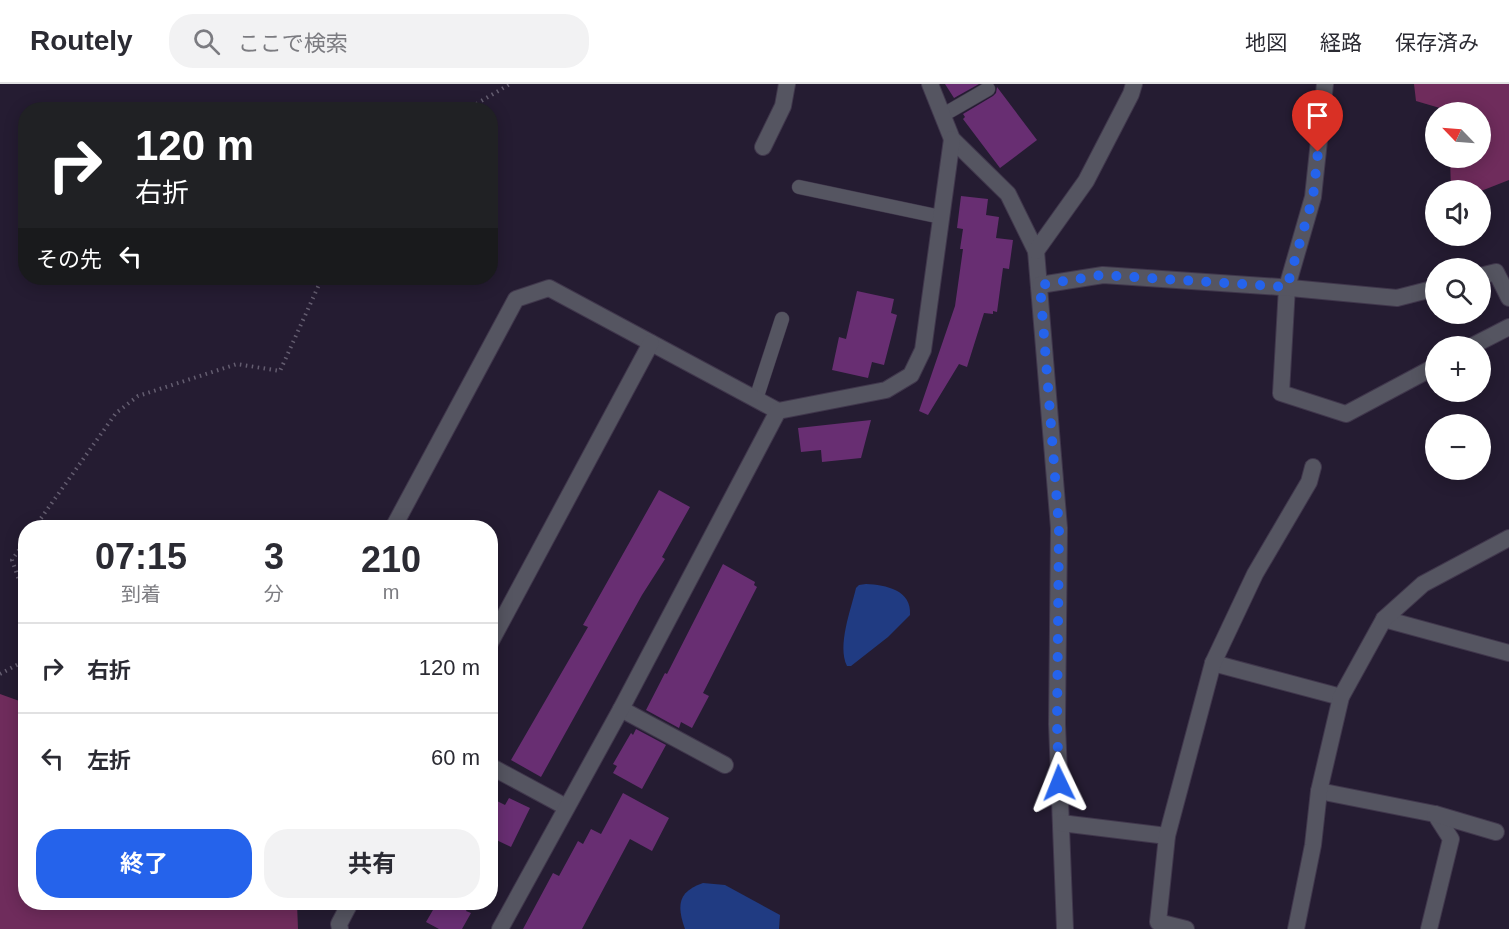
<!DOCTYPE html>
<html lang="ja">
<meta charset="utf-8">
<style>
:root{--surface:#fff;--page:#f2f2f3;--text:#2b2b33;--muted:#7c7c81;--line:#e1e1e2;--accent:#2563eb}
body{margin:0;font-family:Arial,"Noto Sans JP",sans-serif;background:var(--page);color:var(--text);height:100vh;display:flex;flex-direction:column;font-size:22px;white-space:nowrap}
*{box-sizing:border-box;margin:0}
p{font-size:20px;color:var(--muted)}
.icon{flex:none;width:33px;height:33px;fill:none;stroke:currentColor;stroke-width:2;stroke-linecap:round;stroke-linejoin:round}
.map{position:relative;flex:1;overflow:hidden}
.side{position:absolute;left:18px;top:436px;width:480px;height:390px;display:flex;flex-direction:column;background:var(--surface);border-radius:24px;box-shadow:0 3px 15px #0003}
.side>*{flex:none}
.top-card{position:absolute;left:18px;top:18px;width:480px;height:183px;border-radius:24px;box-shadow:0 3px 15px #0003;background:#202124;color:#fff;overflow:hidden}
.needle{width:39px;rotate:295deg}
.fabs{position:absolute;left:1425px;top:18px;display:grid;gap:12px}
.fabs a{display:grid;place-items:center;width:66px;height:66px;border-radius:50%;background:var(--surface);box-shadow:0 3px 15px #0003;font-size:30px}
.pin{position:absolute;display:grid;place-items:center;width:51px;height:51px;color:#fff;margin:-62px -26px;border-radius:50% 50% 50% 0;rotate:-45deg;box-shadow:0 0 6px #0007}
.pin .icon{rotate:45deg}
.me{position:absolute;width:66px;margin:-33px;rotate:358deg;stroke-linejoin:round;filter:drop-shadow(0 0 4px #0008)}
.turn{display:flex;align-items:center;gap:21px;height:126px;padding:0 18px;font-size:27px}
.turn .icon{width:78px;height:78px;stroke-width:2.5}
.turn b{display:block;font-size:42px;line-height:51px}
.then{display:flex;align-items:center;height:57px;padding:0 18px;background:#0003;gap:12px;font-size:22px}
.eta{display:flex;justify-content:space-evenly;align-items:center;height:102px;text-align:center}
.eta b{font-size:36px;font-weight:700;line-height:42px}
.action{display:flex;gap:12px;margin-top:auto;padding:12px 18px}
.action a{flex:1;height:69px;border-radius:24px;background:var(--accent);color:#fff;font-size:24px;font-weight:700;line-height:69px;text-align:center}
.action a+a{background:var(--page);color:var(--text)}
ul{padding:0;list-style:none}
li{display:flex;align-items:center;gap:18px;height:90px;padding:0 18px;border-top:2px solid var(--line)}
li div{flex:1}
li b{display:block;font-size:22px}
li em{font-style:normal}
header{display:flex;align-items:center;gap:36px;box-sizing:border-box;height:84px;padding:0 30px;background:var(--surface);border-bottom:2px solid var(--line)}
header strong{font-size:28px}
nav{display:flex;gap:33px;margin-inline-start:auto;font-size:21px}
.search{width:420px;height:54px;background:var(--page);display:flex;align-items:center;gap:15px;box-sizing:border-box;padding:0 21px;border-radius:24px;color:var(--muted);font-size:22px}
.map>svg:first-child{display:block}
.green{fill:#6f2c5c}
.water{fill:#203b82}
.building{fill:#682e72}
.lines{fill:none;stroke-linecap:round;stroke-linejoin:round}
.service-casing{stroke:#40374c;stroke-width:15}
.minor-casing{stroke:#40374c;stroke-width:18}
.path{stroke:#645d70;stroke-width:4;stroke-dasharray:1.5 4.5;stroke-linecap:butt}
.service{stroke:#555561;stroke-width:14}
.minor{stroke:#555561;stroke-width:16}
.route{stroke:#2563eb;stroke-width:10;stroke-dasharray:0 18}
</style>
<header>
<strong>Routely</strong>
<div class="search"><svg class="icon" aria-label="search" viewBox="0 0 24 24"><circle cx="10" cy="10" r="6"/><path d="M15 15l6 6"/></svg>ここで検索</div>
<nav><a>地図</a><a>経路</a><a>保存済み</a></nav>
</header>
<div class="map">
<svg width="1509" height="845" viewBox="0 0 1509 845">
<rect width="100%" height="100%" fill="#251c32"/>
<g class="green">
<polygon points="1414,0 1509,0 1509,96 1481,107 1451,106 1450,74 1480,74 1480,28 1450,28 1450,27 1416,17"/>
<polygon points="0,610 25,619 26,819 297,819 298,845 0,845"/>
</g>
<g class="water">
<path d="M866,500C886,501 912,506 910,531L888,553L851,582H847C837,561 851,526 856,504L859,501Z"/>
<path d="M703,799L725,801L780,831L779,845H685C677,822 677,808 703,799Z"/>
</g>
<g class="building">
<polygon points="945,0 979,0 954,14"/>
<polygon points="997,3 1037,56 1000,84 963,35 965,33 963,30 993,12 996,9"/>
<polygon points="961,112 988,115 986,131 999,133 996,154 1013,156 1009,185 1003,184 997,228 993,227 993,230 984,229 967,283 959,280 928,331 919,327 955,222 963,165 960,165 963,145 957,144"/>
<polygon points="857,207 894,215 891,229 897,231 884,281 872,278 868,294 832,286 839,253 846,255"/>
<polygon points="871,336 861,374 822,378 821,366 801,368 798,344"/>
<polygon points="659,406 690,423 662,473 665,475 642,511 541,693 511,676 588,543 583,541"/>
<polygon points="723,480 755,498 754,501 757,503 703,609 709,612 692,644 681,638 679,644 646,626 665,589 667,590"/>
<polygon points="636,645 666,661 642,705 613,689 617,682 613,680 631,649 633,651"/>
<polygon points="623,709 669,734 652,767 630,755 582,845 523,845 553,789 559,792 578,757 583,760 591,745 601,750"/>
<polygon points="509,714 530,724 511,763 490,753 490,730 497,717 505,721"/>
<polygon points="437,819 470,819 466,827 471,829 462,845 439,845 426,838"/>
</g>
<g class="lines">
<defs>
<g id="service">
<polyline points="943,31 988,5"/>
<polyline points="799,103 941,133"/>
<polyline points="756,315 782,235"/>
</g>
<g id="minor">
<polyline points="930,0 952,55 1008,110 1036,167 1059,444 1057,640 1065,845"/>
<polyline points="1325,0 1313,113 1287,203 1281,309 1346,330 1436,282"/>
<polyline points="763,63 783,22 787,0"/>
<polyline points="1036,167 1086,97 1131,10 1134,0"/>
<polyline points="1480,192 1496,188 1509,214"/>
<polyline points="1040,201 1103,191 1280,203 1397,214 1436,204"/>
<polyline points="1472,262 1509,243"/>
<polyline points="393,444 516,215 549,204 778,327"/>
<polyline points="1384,535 1509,569"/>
<polyline points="490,559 651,259"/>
<polyline points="1213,579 1341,613"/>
<polyline points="621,625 725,681"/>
<polyline points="490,682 566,723"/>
<polyline points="1319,707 1435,730 1451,755 1429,845"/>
<polyline points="1435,730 1496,748"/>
<polyline points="1061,739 1167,752"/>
<polyline points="340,845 339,840 350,819"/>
<polyline points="500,845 621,625 778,327 886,306 911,291 923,266 952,55"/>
<polyline points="1186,845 1158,838 1167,752 1213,579 1255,490 1309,398 1313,383"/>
<polyline points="1296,845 1313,761 1319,707 1341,613 1384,535 1423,500 1509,454"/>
</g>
</defs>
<use href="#service" class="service-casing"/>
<use href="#minor" class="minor-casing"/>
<g class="path">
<polyline points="466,26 510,0"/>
<polyline points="34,444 116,329 138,312 237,280 280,287 322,194"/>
<polyline points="26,456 12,476 26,516"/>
<polyline points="0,590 26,576"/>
</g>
<use href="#service" class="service"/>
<use href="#minor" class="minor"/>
</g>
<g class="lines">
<polyline class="route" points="1059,699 1057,640 1059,444 1040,201 1102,191 1287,203 1313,113 1318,68"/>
</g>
</svg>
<div class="fabs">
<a><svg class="needle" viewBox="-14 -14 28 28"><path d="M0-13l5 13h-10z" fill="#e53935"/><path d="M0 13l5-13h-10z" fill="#7c7c81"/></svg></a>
<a><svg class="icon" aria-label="sound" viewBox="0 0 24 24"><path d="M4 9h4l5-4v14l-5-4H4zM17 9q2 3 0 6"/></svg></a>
<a><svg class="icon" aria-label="search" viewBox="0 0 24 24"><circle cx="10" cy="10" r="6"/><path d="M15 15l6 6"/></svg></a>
<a>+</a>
<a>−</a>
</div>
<div class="pin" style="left:1318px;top:68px;background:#d93025"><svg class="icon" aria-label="arrive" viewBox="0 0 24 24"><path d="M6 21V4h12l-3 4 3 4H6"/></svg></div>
<svg class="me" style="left:1059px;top:699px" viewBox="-20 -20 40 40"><path d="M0-17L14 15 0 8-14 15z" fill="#2563eb" stroke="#fff" stroke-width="4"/></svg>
<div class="top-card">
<div class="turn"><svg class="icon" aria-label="right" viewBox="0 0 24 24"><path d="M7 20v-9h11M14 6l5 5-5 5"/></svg><div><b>120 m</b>右折</div></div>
<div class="then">その先<svg class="icon" aria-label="left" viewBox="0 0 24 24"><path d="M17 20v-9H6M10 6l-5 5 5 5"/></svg></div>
</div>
<section class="side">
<div class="eta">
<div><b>07:15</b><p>到着</p></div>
<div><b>3</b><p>分</p></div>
<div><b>210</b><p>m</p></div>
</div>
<ul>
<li><svg class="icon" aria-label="right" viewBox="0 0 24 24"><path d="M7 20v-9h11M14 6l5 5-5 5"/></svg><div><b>右折</b></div><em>120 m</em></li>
<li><svg class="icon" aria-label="left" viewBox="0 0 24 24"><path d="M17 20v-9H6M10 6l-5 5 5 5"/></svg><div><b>左折</b></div><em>60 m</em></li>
</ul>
<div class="action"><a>終了</a><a>共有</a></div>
</section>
</div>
